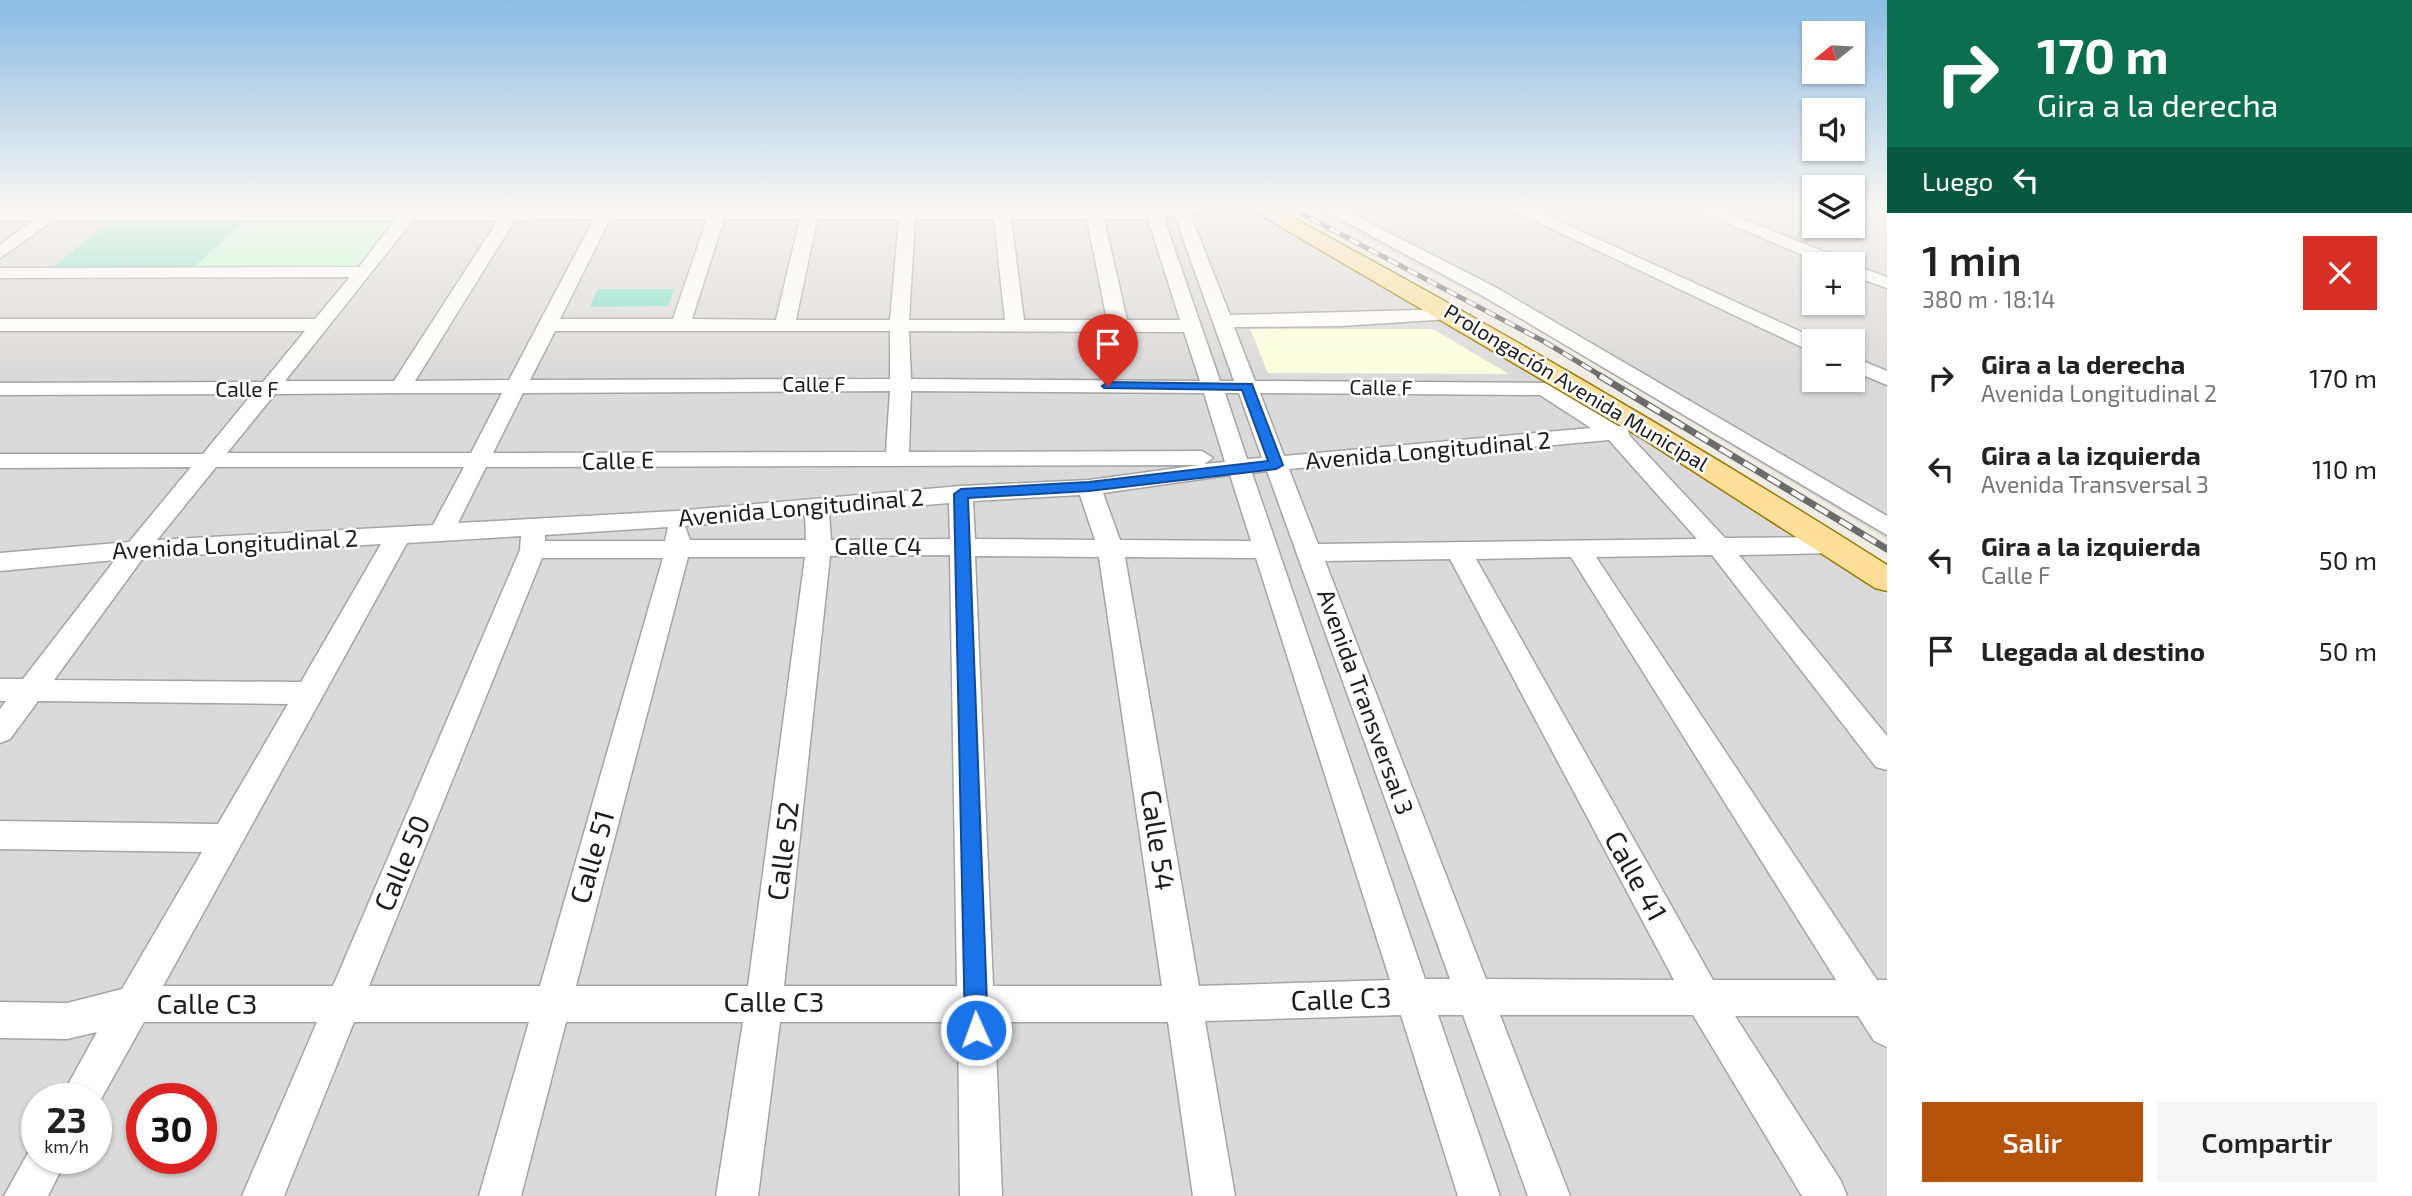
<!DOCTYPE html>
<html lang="es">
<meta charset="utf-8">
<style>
:root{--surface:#fff;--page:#f6f6f6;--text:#222;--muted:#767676;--accent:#b45309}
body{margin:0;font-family:"Exo 2",sans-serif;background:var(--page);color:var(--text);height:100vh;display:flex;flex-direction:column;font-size:26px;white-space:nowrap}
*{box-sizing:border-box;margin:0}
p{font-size:23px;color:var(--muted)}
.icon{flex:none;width:38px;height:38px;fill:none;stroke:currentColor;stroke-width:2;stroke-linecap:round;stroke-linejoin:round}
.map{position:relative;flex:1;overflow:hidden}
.details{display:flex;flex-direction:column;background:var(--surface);width:525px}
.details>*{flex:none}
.hud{background:#0b6e4f;color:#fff;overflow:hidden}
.needle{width:46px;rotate:252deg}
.tools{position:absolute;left:1802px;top:21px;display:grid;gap:14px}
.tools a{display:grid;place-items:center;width:63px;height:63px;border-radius:0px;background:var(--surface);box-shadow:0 2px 5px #0004;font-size:35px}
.speed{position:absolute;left:21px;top:1083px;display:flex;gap:14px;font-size:35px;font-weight:700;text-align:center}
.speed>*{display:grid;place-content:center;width:91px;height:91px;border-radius:50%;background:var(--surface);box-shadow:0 2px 5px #0004;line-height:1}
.speed small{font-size:18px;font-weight:400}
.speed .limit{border:10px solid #d22;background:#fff;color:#111}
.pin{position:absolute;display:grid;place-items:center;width:60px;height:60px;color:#fff;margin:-72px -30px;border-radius:50% 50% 50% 0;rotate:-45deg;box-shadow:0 0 7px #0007}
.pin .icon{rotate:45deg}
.me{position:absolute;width:77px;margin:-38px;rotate:358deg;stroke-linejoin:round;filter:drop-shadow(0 0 5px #0008)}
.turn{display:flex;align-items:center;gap:24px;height:147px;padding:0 35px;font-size:32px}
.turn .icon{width:91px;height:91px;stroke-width:2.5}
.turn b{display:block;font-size:49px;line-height:60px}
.then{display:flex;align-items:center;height:66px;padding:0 35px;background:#0003;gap:14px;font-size:26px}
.round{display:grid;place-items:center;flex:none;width:74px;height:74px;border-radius:0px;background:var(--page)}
.head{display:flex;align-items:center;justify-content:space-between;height:119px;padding:0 35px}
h1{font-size:42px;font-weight:600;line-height:52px}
.action{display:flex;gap:14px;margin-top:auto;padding:14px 35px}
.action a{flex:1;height:80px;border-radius:0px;background:var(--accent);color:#fff;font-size:28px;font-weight:600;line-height:80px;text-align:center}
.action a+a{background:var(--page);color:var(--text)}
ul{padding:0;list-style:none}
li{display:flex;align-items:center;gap:21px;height:91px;padding:0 35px}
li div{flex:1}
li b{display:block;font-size:26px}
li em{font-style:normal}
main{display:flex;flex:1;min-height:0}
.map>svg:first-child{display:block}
.residential{fill:#dbdada;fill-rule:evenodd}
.education{fill:#faffdc}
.park{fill:#befacb}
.pitch{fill:#7fe0c7}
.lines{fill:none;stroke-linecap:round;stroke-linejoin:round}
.minor-casing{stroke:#a4a4a4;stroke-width:3}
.major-casing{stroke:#977900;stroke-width:3}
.minor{fill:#fff;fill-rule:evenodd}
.major{fill:#fddf99;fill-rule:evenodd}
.rail-far1-casing{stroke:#6b6b6b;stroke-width:5}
.rail-casing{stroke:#6b6b6b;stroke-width:7}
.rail-far1{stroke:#fff;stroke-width:3.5;stroke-dasharray:11;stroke-linecap:butt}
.rail{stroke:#fff;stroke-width:4.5;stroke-dasharray:14;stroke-linecap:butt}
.route{fill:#1a73e8;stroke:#114b97;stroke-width:2}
.labels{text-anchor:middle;stroke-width:5;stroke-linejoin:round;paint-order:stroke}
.far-street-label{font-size:21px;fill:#1d1d1d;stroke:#fff}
.street-label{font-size:24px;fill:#1d1d1d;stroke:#fff}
.near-street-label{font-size:28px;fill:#1d1d1d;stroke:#fff}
</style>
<main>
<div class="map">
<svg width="1887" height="1196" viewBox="0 0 1887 1196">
<rect width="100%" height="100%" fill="#efece3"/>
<g class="residential">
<path d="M0,208H1245L1372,279L1728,487L1887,595V1196H0ZM37,1099H96V1158H37ZM142,1099H201V1158H142Z"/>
<path d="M1308,208H1815V226H1853V208H1887V539L1511,314ZM1815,264H1853V303H1815ZM1815,341H1853V380H1815Z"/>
</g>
<polygon class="education" points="1250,329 1433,329 1509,374 1268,373"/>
<polygon class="park" points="245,220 394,220 357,267 194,267"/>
<g class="pitch">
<polygon points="113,219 245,220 194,267 52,268"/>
<polygon points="598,289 674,289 668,306 590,307"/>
</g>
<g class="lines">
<defs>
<g id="minor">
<path d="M53,208H1204L1190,214L1230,315L1457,309L1459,313L1450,319L1341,326L1234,327L1255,381L1545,383L1618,426L1628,427L1629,435L1725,538L1833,537L1842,539L1845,545L1842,551L1833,553L1739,555L1887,736V770L1876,767L1712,555L1596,557L1877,980H1887V1047L1874,1041L1858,1016H1735L1841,1181L1847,1196H1802L1693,1015H1500L1570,1196H1528L1463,1015H1438L1500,1196H1458L1401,1015L1205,1021L1235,1196H1193L1168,1022H995L1002,1196H960L958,1022H780L758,1196H716L743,1022H566L521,1196H479L529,1022H354L284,1196H242L317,1022H144L96,1108V1099H60L97,1032L67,1039L0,1038V1002L67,1003L122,989L202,852L0,849V821L218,824L288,704L38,701L10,739L0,743V709L6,701H0V679H23L115,560L0,571V553L129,542L191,467L0,468V454H203L252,394L0,395V383L263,382L305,331H0V319H315L350,277L0,278V268L359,267L395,220H54L0,258V245L33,220H0V210ZM1175,216L1234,381H1220L1164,218ZM594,219L509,380L415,381L515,220ZM610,219H707L673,319H560ZM724,219H800L776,320L692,319ZM817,219H899L890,320H796ZM915,219H994L1005,320H909ZM1011,219H1087L1107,320H1024ZM1104,219H1148L1180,320H1127ZM413,220H498L394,381H285ZM555,331H890V379L530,380ZM909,331L1184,332L1200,381L911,379ZM890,391L886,452L493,453L523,393ZM911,391L1204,393L1225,462L1204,464L1213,458L1202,451L909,452ZM406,393H502L471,453H227L275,394ZM1225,393H1239L1262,458L1247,459ZM1260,393L1540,395L1591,428L1284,456ZM1609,440L1697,539L1318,544L1289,469ZM1200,465L1089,480L961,486L676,511L458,523L486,467ZM216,467H464L433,525L157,540ZM1267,471L1450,979H1425L1252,473ZM1230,475L1251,541L1120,540L1103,493ZM1080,495L1095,540L975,539L973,501ZM949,503L950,539L831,540L829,513ZM805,515L806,540H690L685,526ZM668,527L665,541H545V535ZM521,536L520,550L333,986H163L407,543ZM381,544L301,682L54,680L143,558ZM950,555L957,986H784L830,556ZM975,556L1099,557L1162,986H993ZM688,557H805L748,986H576ZM1125,557L1256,558L1390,980L1199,986ZM1571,557L1836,980H1713L1476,559ZM542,558H663L540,986H369ZM1450,559L1674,980L1486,979L1325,561Z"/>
<polygon points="1320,208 1341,208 1495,287 1887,516 1887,535 1481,295"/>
<polygon points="1508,208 1530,208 1821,341 1815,341 1815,352 1808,350"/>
<polygon points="1692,208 1715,208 1845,260 1848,264 1824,264"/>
<polygon points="1853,265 1887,277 1887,288 1853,276"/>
<polygon points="1853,357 1887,371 1887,385 1853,371"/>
<polygon points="37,1142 37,1158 67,1158 48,1196 4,1196 33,1144"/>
</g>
<path id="major" d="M1249,208H1275C1483,320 1687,438 1887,565V591L1875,588L1645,440Z"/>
</defs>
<use href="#minor" class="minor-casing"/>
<use href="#major" class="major-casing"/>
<use href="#minor" class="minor"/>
<use href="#major" class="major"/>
<defs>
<polyline id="rail-far1" points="1291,208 1545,342 1603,377"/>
<polyline id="rail" points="1600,376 1887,549"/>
</defs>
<use href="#rail-far1" class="rail-far1-casing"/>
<use href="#rail" class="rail-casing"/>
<use href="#rail-far1" class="rail-far1"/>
<use href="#rail" class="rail"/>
</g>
<linearGradient id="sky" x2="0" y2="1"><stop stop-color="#8cbce4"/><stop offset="0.55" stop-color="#f8f6f2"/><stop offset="1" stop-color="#f8f6f2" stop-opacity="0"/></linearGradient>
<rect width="1887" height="376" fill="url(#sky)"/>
<polygon class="route" points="1108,382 1252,384 1283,465 1276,469 1089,491 968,498 988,1030 984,1038 976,1041 968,1038 965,1030 954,494 961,489 1089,482 1268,461 1242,390 1104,388 1102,386"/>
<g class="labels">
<g class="far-street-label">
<text x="814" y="392">Calle F</text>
<text transform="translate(1381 388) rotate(1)" y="7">Calle F</text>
<text transform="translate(1576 388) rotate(31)" y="7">Prolongación Avenida Municipal</text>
<text x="247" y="397">Calle F</text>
</g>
<g class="street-label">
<text transform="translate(1428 451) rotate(-5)" y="8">Avenida Longitudinal 2</text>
<text transform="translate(618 461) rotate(-1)" y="8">Calle E</text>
<text transform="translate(801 508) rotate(-5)" y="8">Avenida Longitudinal 2</text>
<text transform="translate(235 545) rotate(-3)" y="8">Avenida Longitudinal 2</text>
<text x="878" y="555">Calle C4</text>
<text transform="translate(1365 702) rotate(70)" y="8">Avenida Transversal 3</text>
</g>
<g class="near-street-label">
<text transform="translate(1158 840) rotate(81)" y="10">Calle 54</text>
<text transform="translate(783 851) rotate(-83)" y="10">Calle 52</text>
<text transform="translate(592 857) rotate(-74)" y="10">Calle 51</text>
<text transform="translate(402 863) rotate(-67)" y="10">Calle 50</text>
<text transform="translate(1636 876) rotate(61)" y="10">Calle 41</text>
<text transform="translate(1341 999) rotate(-2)" y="10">Calle C3</text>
<text x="774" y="1012">Calle C3</text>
<text x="207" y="1014">Calle C3</text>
</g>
</g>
</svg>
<div class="tools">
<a><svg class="needle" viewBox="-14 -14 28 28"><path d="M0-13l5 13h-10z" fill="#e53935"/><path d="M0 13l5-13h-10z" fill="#767676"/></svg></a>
<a><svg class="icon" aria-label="sound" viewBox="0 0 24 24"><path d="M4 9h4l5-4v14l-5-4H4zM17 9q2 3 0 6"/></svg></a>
<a><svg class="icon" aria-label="layers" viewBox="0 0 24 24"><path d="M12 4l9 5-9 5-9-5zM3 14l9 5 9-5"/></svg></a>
<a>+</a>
<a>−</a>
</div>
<div class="speed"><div>23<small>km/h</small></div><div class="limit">30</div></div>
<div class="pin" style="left:1108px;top:386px;background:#d93025"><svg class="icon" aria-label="arrive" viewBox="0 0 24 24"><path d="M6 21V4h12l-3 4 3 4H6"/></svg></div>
<svg class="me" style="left:976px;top:1030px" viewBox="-20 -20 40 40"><circle r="17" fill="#1a73e8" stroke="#fff" stroke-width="3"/><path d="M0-11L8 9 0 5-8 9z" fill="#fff"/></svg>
</div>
<section class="details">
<div class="hud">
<div class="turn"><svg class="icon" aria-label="right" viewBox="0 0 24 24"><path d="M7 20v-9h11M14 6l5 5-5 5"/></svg><div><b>170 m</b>Gira a la derecha</div></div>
<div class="then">Luego<svg class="icon" aria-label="left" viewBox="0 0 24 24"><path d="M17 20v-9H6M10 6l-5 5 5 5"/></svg></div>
</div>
<div class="head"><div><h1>1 min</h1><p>380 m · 18:14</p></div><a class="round" style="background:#d93025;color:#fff"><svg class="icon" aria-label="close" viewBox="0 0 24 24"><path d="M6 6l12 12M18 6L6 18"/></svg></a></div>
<ul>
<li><svg class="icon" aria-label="right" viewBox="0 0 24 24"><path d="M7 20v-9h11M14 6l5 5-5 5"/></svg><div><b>Gira a la derecha</b><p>Avenida Longitudinal 2</p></div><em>170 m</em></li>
<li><svg class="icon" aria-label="left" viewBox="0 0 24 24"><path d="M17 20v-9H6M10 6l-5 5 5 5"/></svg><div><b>Gira a la izquierda</b><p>Avenida Transversal 3</p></div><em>110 m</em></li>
<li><svg class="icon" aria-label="left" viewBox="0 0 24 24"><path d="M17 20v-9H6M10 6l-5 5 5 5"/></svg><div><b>Gira a la izquierda</b><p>Calle F</p></div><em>50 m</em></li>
<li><svg class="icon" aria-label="arrive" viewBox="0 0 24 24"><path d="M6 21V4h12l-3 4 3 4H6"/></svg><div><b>Llegada al destino</b></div><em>50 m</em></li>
</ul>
<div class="action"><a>Salir</a><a>Compartir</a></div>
</section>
</main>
